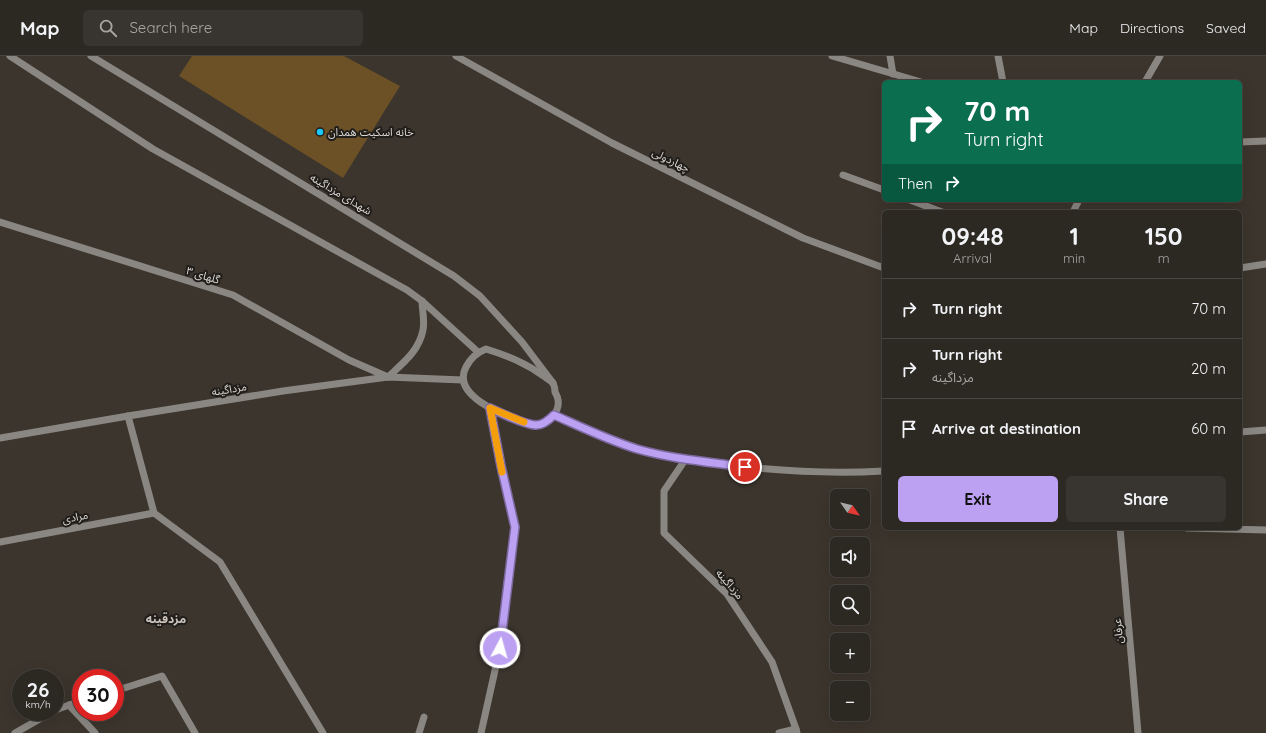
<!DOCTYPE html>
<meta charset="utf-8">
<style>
:root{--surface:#2c2822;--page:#38342f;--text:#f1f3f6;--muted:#a6a6a5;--line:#484440;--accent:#bca0f2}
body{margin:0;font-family:Quicksand,"Noto Sans Arabic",sans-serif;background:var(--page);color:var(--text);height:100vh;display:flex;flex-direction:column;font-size:15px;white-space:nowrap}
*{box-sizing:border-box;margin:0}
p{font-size:13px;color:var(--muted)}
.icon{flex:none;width:22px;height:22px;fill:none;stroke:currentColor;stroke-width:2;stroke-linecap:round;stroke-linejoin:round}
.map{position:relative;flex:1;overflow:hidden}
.drawer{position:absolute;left:882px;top:154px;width:360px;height:320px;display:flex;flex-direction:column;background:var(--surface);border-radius:6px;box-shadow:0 4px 16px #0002,0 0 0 1px var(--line)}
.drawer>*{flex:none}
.banner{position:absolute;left:882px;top:24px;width:360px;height:122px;border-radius:6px;box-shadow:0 4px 16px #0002,0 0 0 1px var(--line);background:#0b6e4f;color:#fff;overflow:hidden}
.needle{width:26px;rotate:124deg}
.buttons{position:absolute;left:830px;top:433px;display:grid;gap:8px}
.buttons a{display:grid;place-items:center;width:40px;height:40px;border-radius:6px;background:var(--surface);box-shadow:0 4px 16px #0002,0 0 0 1px var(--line);font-size:20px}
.speed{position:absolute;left:12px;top:613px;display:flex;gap:8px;font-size:20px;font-weight:700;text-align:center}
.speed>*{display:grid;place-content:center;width:52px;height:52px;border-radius:50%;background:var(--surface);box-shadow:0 4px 16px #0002,0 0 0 1px var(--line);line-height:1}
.speed small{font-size:10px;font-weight:400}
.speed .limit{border:6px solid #d22;background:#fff;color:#111}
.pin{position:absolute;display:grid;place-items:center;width:34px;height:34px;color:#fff;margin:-17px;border:2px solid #fff;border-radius:50%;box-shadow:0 1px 4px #0007}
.me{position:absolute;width:44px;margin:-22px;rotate:6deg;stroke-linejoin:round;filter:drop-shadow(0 0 3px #0008)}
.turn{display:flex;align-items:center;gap:14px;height:84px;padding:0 16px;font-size:18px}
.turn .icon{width:52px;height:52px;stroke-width:2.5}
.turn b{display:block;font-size:28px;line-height:34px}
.then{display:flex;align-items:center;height:38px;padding:0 16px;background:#0003;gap:8px;font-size:15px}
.eta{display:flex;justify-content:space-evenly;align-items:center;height:68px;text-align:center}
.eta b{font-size:24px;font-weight:700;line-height:28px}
.cta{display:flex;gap:8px;margin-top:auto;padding:8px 16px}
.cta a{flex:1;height:46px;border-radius:6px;background:var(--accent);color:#111;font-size:16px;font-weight:700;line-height:46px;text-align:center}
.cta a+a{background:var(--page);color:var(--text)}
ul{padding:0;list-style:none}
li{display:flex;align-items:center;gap:12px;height:60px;padding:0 16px;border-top:1px solid var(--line)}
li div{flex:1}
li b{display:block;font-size:15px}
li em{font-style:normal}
header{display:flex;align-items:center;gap:24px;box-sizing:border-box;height:56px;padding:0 20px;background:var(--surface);border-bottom:1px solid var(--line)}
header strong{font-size:19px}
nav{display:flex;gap:22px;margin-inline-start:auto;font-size:14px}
.search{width:280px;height:36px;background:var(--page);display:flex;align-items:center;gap:10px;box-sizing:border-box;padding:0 14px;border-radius:6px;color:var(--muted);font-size:15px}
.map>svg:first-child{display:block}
.green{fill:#6c5026}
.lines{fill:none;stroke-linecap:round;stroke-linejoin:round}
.minor{stroke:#8a8783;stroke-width:7}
.route-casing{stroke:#7a689d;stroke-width:10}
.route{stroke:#bca0f2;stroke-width:7}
.slow{stroke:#f59e0b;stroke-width:7}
.poi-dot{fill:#1cc9fc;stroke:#201d1a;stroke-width:1.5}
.labels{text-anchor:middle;stroke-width:4;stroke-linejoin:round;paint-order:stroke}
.poi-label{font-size:11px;fill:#dad6d1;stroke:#201d1a;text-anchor:start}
.street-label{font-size:11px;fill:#dad6d1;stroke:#201d1a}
.neighbourhood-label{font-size:12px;font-weight:bold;fill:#cac3ba;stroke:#201d1a}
</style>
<header>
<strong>Map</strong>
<div class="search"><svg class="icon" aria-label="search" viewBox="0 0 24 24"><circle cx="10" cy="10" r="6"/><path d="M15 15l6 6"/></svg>Search here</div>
<nav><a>Map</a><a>Directions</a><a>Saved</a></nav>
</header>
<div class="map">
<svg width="1266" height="677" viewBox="0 0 1266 677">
<rect width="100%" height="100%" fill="#3b352d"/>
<polygon class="green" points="192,0 344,0 400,30 343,122 179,20"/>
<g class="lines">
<g class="minor">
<polyline points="10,0 153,93 407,234 422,245 478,296"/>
<polyline points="91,0 454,220 480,240 522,286 553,327"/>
<polyline points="456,0 612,87 803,182 884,212"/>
<polyline points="832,0 921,26"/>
<polyline points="890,0 893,18"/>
<polyline points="998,0 1003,26"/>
<polyline points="1145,26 1160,0"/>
<polyline points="1240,86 1266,85"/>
<polyline points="843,119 884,134"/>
<polyline points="910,144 942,156"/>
<polyline points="1073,156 1079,144"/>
<path d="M0,166L233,239L349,304L388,321C403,307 419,295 423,274C425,265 422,253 422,245"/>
<polyline points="1240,212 1266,208"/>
<path d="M486,293C508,300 526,307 545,321C548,323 551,325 553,327C554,329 555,333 555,336C556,338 558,341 558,344C560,356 548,368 537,369C532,369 526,366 522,365C502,359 451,339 466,311C471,302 476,297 486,293Z"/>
<path d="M554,359C581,371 608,384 636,392C663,401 692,404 720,408C774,415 830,418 884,415"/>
<polyline points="128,360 154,457 220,506 323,677"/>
<polyline points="1240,376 1266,374"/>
<polyline points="0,382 128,360 283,335 388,321 463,324"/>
<polyline points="685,404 664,435 664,477 727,538 772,606 796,673 797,677"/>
<polyline points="1120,472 1138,677"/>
<polyline points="1187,472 1266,474"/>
<polyline points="0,486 154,457"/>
<polyline points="115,635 162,620 195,677"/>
<polyline points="69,649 95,677"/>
<polyline points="55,654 81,645"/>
<polyline points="15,677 52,656"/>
<polyline points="419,677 424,661"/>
<polyline points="481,677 500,592 515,471 501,410 490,352"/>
<polyline points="779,677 796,673"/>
</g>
</g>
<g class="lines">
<defs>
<path id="route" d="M500,592L515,471L501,410L490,352C501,357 523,368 535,369C542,370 549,364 554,359C581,371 608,384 637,393C672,403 709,406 745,411"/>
</defs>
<use href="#route" class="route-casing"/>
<use href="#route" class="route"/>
<polyline class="slow" points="502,416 490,352 524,366"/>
</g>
<circle class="poi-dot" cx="320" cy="76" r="4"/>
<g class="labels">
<g class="poi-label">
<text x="328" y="80">خانه اسكيت همدان</text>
</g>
<g class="street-label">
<text transform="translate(671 104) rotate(26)" y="4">چهاردولی</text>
<text transform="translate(341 138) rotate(31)" y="4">شهدای مزداگینه</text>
<text transform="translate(203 219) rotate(17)" y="4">گلهای ۳</text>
<text transform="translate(229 333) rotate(-9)" y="4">مزداگینه</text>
<text transform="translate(75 461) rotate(-11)" y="4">مرادی</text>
<text transform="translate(730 528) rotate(49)" y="4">مزداگینه</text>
<text transform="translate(1118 575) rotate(-95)" y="4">عرفان</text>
</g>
<g class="neighbourhood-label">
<text x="166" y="567">مزدقینه</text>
</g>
</g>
</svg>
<div class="buttons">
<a><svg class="needle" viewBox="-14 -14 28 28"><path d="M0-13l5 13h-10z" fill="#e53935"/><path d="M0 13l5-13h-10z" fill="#a6a6a5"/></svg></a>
<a><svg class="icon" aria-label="sound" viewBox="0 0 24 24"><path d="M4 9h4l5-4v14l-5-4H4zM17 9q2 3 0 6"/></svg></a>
<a><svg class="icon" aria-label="search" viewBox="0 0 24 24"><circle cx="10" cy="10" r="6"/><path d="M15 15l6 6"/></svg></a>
<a>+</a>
<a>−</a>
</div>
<div class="speed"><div>26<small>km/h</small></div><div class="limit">30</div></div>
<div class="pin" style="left:745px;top:411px;background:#d93025"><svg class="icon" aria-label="arrive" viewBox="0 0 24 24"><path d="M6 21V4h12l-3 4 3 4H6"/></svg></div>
<svg class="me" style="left:500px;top:592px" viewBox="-20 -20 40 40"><circle r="17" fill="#bca0f2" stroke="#fff" stroke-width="3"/><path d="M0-11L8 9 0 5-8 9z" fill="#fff"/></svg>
<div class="banner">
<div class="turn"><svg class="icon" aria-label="right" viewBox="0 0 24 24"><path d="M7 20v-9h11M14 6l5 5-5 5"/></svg><div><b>70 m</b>Turn right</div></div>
<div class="then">Then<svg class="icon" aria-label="right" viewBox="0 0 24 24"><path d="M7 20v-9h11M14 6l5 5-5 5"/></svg></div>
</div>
<section class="drawer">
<div class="eta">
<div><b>09:48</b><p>Arrival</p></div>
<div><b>1</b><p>min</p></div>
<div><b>150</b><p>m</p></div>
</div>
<ul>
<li><svg class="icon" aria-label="right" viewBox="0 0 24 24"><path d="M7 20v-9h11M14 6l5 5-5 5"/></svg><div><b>Turn right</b></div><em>70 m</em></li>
<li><svg class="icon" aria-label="right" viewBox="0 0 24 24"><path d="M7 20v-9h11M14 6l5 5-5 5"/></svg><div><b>Turn right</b><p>مزداگینه</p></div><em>20 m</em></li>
<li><svg class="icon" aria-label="arrive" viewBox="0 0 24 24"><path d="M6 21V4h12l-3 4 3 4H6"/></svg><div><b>Arrive at destination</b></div><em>60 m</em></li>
</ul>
<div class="cta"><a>Exit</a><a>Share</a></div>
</section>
</div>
